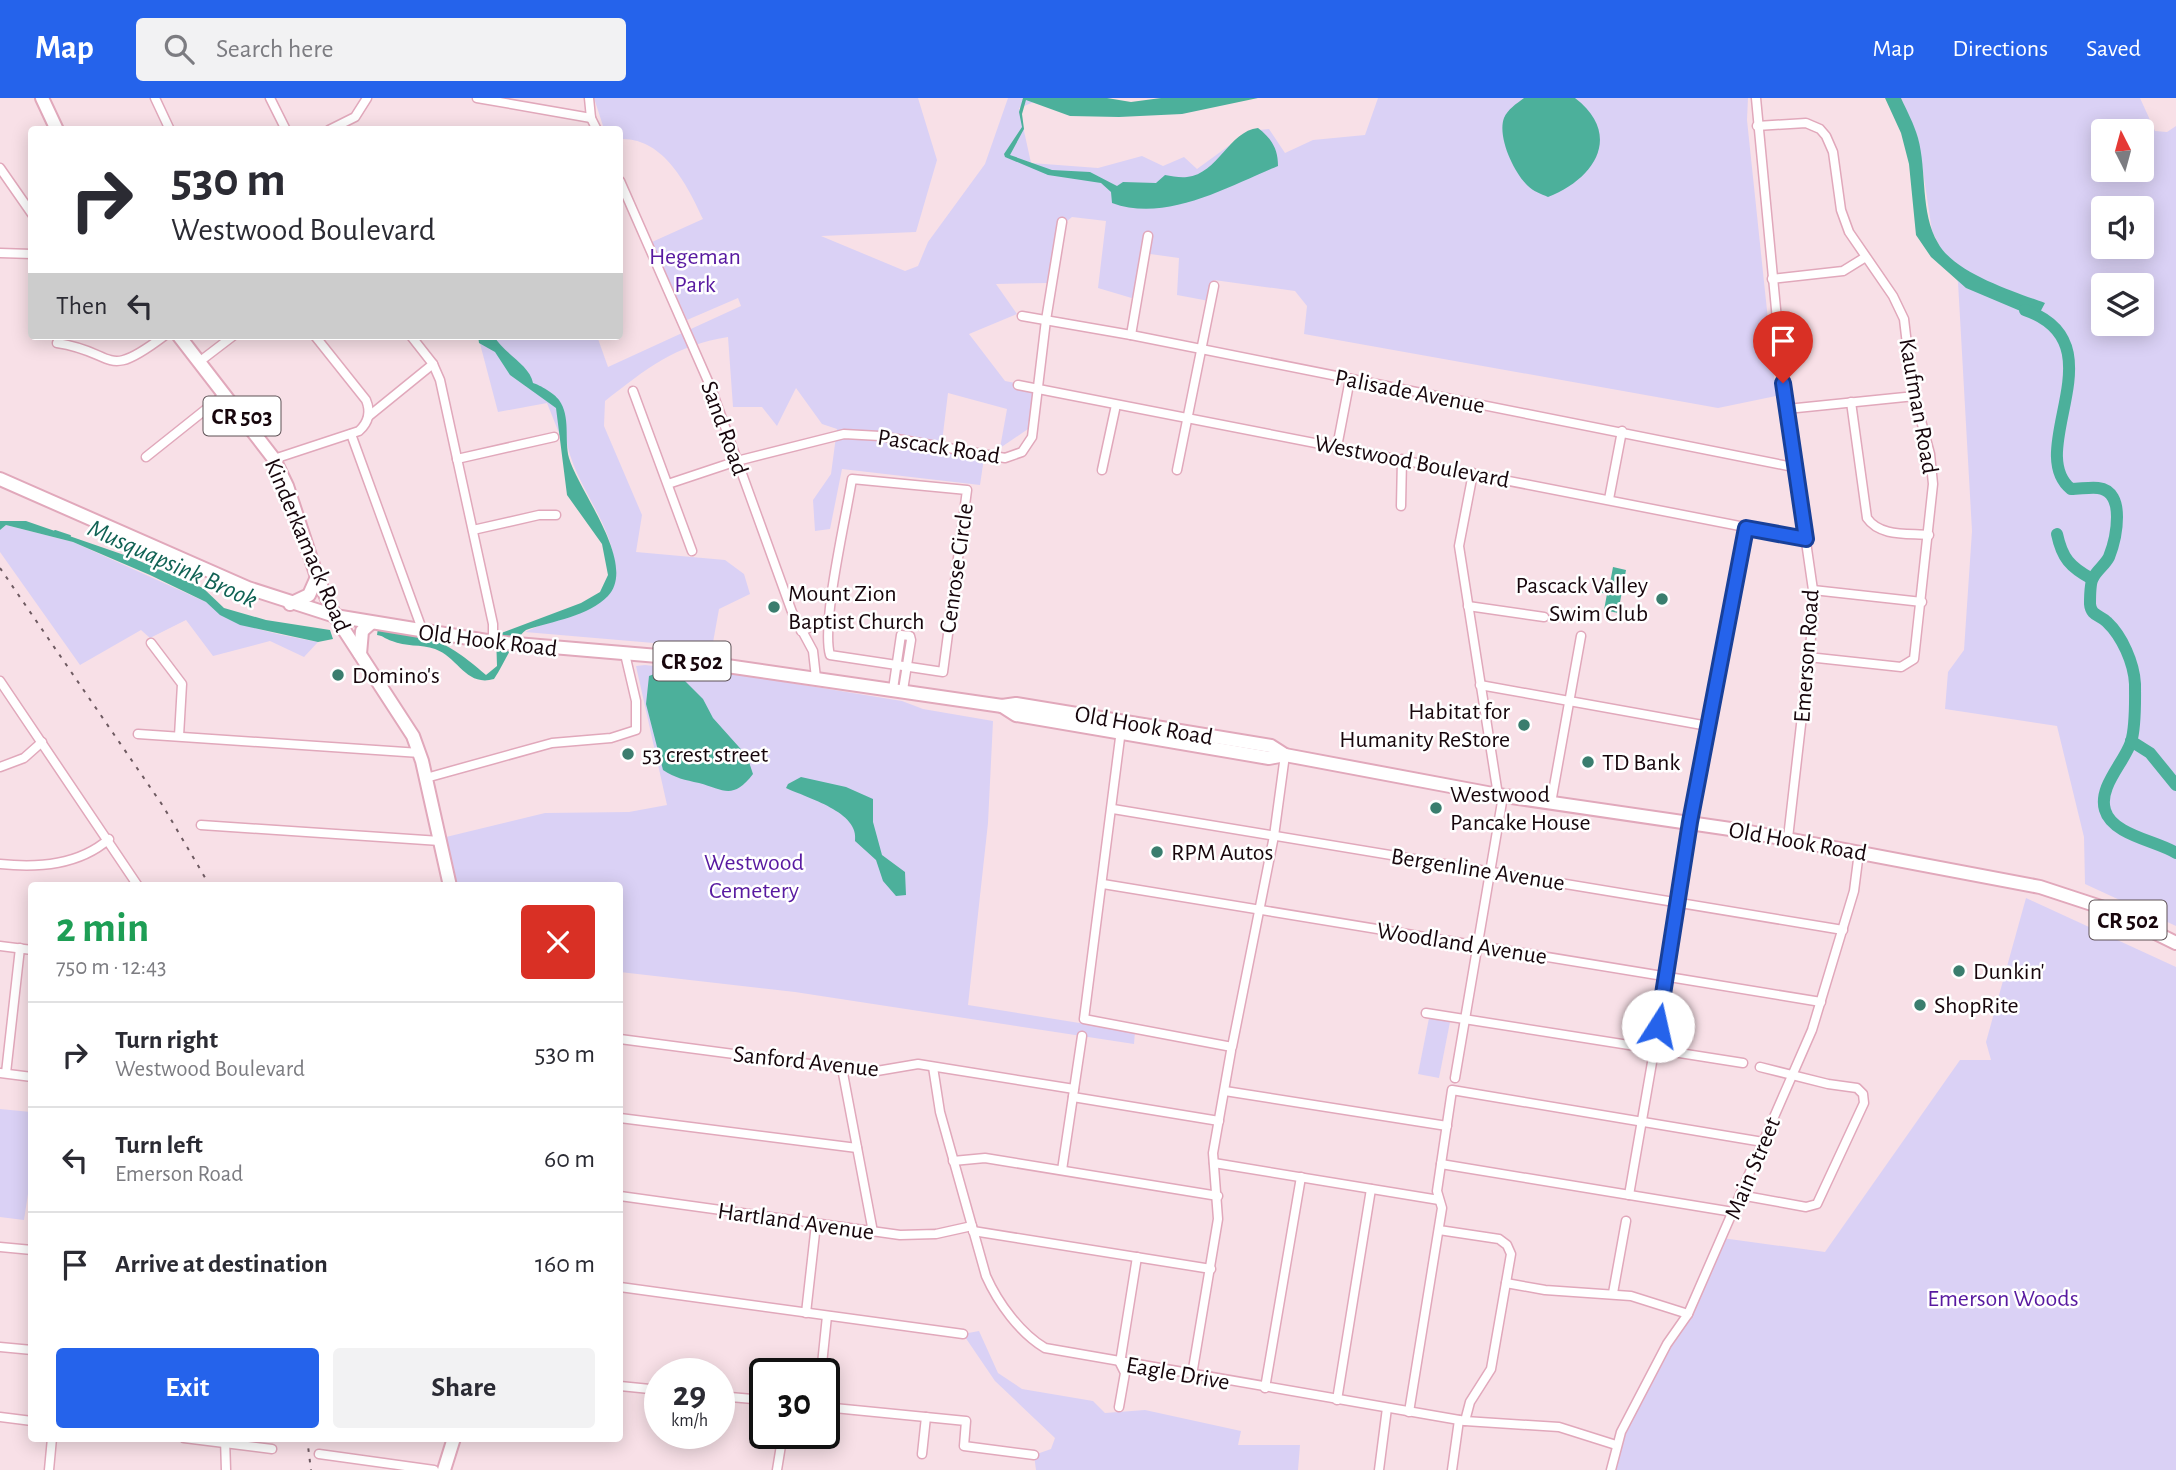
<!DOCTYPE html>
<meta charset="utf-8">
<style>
:root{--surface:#fff;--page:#f2f2f3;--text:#2b2b33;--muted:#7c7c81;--line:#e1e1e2;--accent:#2563eb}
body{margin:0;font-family:"Alegreya Sans",sans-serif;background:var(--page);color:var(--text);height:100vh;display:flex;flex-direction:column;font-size:26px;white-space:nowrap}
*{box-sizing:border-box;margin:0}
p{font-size:23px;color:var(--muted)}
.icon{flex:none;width:38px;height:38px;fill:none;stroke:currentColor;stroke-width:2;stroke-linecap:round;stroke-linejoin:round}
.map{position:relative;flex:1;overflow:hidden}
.details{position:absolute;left:28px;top:784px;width:595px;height:560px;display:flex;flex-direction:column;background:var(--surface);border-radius:7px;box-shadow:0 4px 18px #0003}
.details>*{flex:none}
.hud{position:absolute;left:28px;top:28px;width:595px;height:214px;border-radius:7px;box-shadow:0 4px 18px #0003;background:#fff;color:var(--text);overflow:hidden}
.needle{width:46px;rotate:354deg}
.controls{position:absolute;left:2091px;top:21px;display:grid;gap:14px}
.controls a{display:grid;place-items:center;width:63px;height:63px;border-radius:7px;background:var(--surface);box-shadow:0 4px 18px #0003;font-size:35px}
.speed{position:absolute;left:644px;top:1260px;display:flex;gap:14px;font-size:35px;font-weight:700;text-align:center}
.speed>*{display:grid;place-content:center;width:91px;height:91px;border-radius:50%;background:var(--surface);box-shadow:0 4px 18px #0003;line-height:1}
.speed small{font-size:18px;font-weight:400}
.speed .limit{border:4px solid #111;border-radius:10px;background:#fff;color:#111}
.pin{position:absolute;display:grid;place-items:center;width:60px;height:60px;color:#fff;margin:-72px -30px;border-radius:50% 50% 50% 0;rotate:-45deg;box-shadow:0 0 7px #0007}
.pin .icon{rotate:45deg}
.me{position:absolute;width:77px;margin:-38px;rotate:10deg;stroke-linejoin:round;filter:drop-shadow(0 0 5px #0008)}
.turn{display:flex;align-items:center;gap:24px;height:147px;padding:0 28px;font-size:32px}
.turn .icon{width:91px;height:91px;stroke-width:2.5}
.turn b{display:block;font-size:49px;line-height:60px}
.then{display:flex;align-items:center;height:66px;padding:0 28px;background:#0003;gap:14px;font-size:26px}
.round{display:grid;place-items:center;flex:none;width:74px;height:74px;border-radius:7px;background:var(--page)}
.headline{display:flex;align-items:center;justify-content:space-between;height:119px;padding:0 28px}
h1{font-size:42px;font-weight:600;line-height:52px;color:#1e9e55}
.button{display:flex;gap:14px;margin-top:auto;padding:14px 28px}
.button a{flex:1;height:80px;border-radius:7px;background:var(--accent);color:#fff;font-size:28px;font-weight:600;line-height:80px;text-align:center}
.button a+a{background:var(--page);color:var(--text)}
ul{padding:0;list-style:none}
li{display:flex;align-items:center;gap:21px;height:105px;padding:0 28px;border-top:2px solid var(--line)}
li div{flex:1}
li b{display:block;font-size:26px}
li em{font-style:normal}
header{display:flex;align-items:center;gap:42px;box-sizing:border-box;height:98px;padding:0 35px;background:var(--accent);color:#fff}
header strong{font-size:33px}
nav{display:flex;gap:38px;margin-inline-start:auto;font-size:24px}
.search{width:490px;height:63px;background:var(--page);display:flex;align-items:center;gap:18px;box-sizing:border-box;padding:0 24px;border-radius:7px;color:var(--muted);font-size:26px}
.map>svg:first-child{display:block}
.green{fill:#dad1f5;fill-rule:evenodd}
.water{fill:#4cb09b}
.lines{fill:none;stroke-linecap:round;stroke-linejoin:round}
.stream{stroke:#4cb09b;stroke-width:2}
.river{stroke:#4cb09b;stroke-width:12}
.minor-casing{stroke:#e1a8bb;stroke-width:11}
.primary-casing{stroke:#e1a8bb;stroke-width:16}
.minor{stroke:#fff;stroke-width:8}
.primary{stroke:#fff;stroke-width:12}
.rail{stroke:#6e5a61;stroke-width:2;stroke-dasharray:3.5 7;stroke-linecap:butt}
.route-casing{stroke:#184099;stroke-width:18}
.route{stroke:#2563eb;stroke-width:12}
.poi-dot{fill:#3a7d6e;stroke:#fff;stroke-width:2.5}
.labels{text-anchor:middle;stroke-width:5;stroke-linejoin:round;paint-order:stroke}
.shield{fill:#fff;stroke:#5d5155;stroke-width:2}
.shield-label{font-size:23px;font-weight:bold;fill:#17060c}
.park-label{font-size:24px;fill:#5819a0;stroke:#fff}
.street-label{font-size:24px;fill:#17060c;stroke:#fff}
.poi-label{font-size:24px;fill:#17060c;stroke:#fff;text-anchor:start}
.water-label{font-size:26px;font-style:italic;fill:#106254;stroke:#fff}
</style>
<header>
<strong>Map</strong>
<div class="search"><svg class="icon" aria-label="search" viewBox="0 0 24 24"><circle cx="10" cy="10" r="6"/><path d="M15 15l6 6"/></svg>Search here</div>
<nav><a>Map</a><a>Directions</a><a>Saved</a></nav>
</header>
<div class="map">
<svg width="2176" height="1372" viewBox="0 0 2176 1372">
<rect width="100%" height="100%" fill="#f8e0e7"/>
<g class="green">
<path d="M594,0H918L937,62L916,134L821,138L905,173L918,168L928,144L985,66L1008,0H1044L1019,10L1031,65L1098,70L1142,58L1163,68L1184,59L1197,71L1249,33L1269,31L1285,55L1313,42L1365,37L1378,0H1748L1747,22L1776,298L1718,310L1304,236L1307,208L1295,193L1214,182L1209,203L1177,197L1179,160L1143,155L1135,201L1098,190L1106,123L1072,119L1057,131L1047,185L996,186L1017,216L969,236L1005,283L1037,289L1028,331L1000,350L1007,311L948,295L941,352L984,360L980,387L842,371L830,431L815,433L813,402L831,376L837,331L822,326L796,290L777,328L762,309H733L728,239C675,247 646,271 605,303L604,328L642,417L636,454L725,462L744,476L750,496L719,511L712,550L525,534L609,497C633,443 572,392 566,339L563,345L547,305L498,314L478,238H597L608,269L741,208L738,200L687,222L652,144L703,121C687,86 663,39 620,41V32L604,31Z"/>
<path d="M1901,0H2140L2155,33L2167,34L2176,28V828L2085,786L2084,739L2057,628L1945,611L1948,574L1964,552L1972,433L1958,184L1932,133L1918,40ZM2104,33H2142V72H2104ZM2104,110H2142V149H2104ZM2104,187H2142V226H2104Z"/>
<path d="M6,427L73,444L206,504C236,531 279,536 318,544L304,559L270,543L213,558L186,522L150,540L141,532L80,567L0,454V432Z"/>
<polygon points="645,567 748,578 902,603 923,611 993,623 988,725 968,907 1135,934 1134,946 795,894 620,874 620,788 450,787 440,743 446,739 545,715 629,714 667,707 636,568"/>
<polygon points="2026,800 2176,869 2176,1372 1612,1372 1621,1334 1688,1216 1722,1140 1825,1154 1960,962 1991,962 1986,944"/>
<polygon points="1429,920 1450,924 1439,980 1418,976"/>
<polygon points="0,1011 31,1014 32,1070 24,1122 0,1119"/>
<polygon points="979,1233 998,1275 1022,1291 1093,1303 1105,1315 1145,1312 1241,1333 1238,1347 1300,1347 1298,1372 1036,1372 1034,1357 1051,1351 1055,1340 995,1283 963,1236"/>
</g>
<g class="water">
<path d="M1023,0H1107L1131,4L1161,0H1258L1182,16L1119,19L1070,18L1026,2L1022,16L1024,31L1010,57L1052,72L1090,74L1117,88L1123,84L1156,85L1165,77C1172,78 1180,80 1187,79C1218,76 1229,33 1258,30C1272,41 1278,51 1278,68C1227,89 1166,125 1112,105L1111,94L1101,85L1048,77L1005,59L1004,56L1022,29L1019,14Z"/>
<path d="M1524,0H1575C1623,37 1595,81 1548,99C1541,96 1533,93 1528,88C1514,75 1497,39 1504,20C1508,11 1516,6 1524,0Z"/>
<path d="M1885,0H1901C1907,13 1914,26 1918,40C1927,73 1920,115 1938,145C1954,175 2015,194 2045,205L2037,220L1966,190L1931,159L1916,137L1909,66L1901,35Z"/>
<path d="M478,238H494C503,255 530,267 533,285C540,287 555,296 559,302C571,319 564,341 569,360C578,392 638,466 608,498C589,518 553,523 526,532C512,543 505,565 494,581C466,589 459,560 435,551C421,546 405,549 392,543C385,541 384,538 377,537L378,530C432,541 443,539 486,577L497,568L496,537L581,505L600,494L608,477L602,446L567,397L556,310L510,277L495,254L479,245Z"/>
<polygon points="0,423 26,423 130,459 203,490 224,510 266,522 330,532 333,541 318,544 240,527 220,517 206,504 150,477 73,444 6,427 0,432"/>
<polygon points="1613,469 1626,472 1618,515 1604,512 1607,496 1598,494 1600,483 1610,485"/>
<path d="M660,574L682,580L703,601L713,620L747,658L753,676C733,702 724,692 699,685C685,682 675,680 663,672L646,606L649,578Z"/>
<path d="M801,679L846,689L873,701V724L882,757L905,774L906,797L896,798L883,783L876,762L855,743C860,714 807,700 786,690L788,686Z"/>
</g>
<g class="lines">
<polyline class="stream" points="55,433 70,438"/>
<g class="river">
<path d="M2025,212C2121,245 2023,352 2071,391C2080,391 2090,389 2098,390C2127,393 2116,441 2109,459C2105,467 2097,472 2093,480C2090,485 2090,499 2090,506C2091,518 2100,517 2107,524C2122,538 2134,565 2135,586C2135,603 2136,628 2131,644C2124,665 2098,689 2105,712C2112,737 2157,743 2176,755"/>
<path d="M2057,436C2062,460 2070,469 2092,481"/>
<polyline points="2131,643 2150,655 2176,687"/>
</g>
<defs>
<g id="minor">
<polyline points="155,0 170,32"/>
<polyline points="270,0 286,32"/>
<polyline points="477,0 591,20"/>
<polyline points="589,0 591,20 597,32"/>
<polyline points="1756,0 1783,285 1813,492 1813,522 1788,740"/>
<polyline points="1757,28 1806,25 1820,31 1826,38 1833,54 1841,112 1849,134 1893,198 1904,221 1912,289 1930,356 1933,386 1914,561 1901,569 1808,559"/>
<polyline points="329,32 355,19 367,0"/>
<polyline points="0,70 32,116"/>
<polyline points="620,83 711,290 792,514 813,553 816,580"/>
<polyline points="0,155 32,156"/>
<polyline points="1772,181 1843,173 1864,160"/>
<polyline points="1022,218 1131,237 1798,370"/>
<polyline points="1131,237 1148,138"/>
<polyline points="411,238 433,266 440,282 493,526 493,544"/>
<path d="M57,245C118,254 103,284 164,238"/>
<polyline points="199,264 233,238"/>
<polyline points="1018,287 1806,441"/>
<polyline points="633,293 692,453"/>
<path d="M1851,304L1867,420C1880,439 1908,435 1929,437"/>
<polyline points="1787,311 1915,298"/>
<polyline points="369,318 433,266"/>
<polyline points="351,336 423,534"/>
<polyline points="1337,349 1350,281"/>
<polyline points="146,359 225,296"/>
<path d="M274,361L359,333C369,324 371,314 366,302L315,238"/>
<polyline points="457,361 554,339"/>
<polyline points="1102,372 1116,307"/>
<polyline points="1177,372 1214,188"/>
<polyline points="1473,375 1459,448 1498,697"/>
<path d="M852,381L967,392L943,574L830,557C821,525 846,420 852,381Z"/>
<polyline points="668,386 737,363 844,336 880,338 1005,360 1022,354 1032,339 1046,222 1062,124"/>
<polyline points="1609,401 1622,333"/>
<polyline points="1401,408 1402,361"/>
<polyline points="473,432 539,417 556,417"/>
<polyline points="1813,492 1922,504"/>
<polyline points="1468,508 1544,519"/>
<polyline points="801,533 829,522"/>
<polyline points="151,545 182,586 179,638"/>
<polyline points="0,583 138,788"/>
<polyline points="1480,587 1708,628"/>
<polyline points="893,591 901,537 910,538 911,542 903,592"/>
<polyline points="1121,632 1084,921 1232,949 1274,738 1285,657"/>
<polyline points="138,636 420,655"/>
<polyline points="0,669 24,660 42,644"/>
<polyline points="426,680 552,645 611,640 636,632 636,603 625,556"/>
<polyline points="1551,705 1581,538"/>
<polyline points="1113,711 1843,832"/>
<polyline points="201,727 440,743"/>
<path d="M0,766C39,770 79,767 109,741"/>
<polyline points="1103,786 1821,904"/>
<polyline points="0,848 32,852"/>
<polyline points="1426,915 1743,965"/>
<polyline points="620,941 871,974 918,966 1074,991"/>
<path d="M933,969L940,1014L986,1178C998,1205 1020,1235 1045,1250L1465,1323L1559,1329L1616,1347"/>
<polyline points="842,970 873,1134"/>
<polyline points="0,975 32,979"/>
<polyline points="6,975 20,850"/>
<polyline points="1455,980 1503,698"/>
<polyline points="1225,993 1447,1028"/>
<polyline points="1073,999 1219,1023"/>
<polyline points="620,1020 857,1050"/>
<polyline points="953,1063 985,1060 1218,1098"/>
<polyline points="1214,1065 1439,1102"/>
<polyline points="1441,1066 1733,1114"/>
<polyline points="1062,1072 1082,938"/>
<polyline points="1629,1097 1667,878 1690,725 1746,430"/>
<polyline points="1740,1097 1806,1109 1817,1106 1864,1005 1863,996 1857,990 1828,986 1760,969"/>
<polyline points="620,1098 900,1137 936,1136 972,1128"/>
<polyline points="1439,1132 1499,1141 1507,1147 1511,1156 1491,1271 1470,1304 1465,1323"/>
<polyline points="973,1133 1211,1171"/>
<polyline points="0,1149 32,1152"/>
<polyline points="1506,1185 1545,1192 1631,1198 1688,1216"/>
<polyline points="620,1189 963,1236"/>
<polyline points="1613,1195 1626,1123"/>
<polyline points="806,1215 816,1126"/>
<polyline points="0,1249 32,1252"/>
<polyline points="821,1276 827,1218"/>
<polyline points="1192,1277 1218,1121 1213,1055 1231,953"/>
<polyline points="620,1288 660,1292"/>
<polyline points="1265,1290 1301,1079"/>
<polyline points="719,1298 765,1302"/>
<polyline points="1337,1302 1371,1091"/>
<polyline points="824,1309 966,1323 964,1348 1034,1357"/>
<polyline points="1119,1309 1125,1275 1120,1265 1137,1159"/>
<polyline points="1409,1314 1442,1110 1437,1093 1452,992 1763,1044"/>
<polyline points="0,1319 32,1323"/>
<polyline points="184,1340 272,1351"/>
<polyline points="225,1340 226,1372"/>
<polyline points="319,1356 434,1372"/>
<polyline points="922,1356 926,1319"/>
<polyline points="49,1372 52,1340"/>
<polyline points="777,1372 783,1335"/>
<polyline points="1379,1372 1387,1310"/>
<polyline points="1452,1372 1459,1322"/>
<polyline points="1611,1372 1621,1334 1667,1246 1688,1216 1812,932 1854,793 1859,754"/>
</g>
<g id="primary">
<polyline points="42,0 57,32"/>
<polyline points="179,238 274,361 287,388 317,479 335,518 413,638 422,663 450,788"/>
<polyline points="0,381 248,490 335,518 493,544 658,558 1002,608 1016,606 1271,648 1285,657"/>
<polyline points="290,506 309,497 317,479"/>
<polyline points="360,556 362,533 371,525"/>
<polyline points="1002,608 1016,617 1269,660 1285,657 1498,697 1744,733 2040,789 2107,811 2176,845"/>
<polyline points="444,1372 454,1340"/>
</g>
</defs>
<use href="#minor" class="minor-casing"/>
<use href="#primary" class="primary-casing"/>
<use href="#minor" class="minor"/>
<use href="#primary" class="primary"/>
<g class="rail">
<polyline points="0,470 163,708 210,788"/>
<polyline points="307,1340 311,1372"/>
</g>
</g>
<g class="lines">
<defs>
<polyline id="route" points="1658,928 1690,724 1746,430 1806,441 1783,285"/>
</defs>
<use href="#route" class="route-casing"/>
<use href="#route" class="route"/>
</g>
<g class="poi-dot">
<circle cx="1662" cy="501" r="7"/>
<circle cx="774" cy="509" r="7"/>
<circle cx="338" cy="577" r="7"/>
<circle cx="1524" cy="627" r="7"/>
<circle cx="628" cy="656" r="7"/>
<circle cx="1588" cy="664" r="7"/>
<circle cx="1436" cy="710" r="7"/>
<circle cx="1157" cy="754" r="7"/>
<circle cx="1959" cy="873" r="7"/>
<circle cx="1920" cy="907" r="7"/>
</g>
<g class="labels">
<g class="shield">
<rect x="203.5" y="298.5" width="77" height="39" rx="5"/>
<rect x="653.5" y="543.5" width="77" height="39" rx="5"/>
<rect x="2089.5" y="802.5" width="77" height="39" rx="5"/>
</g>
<g class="shield-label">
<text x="242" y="326">CR 503</text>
<text x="692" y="571">CR 502</text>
<text x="2128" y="830">CR 502</text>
</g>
<g class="park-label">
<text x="695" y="166">Hegeman<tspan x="695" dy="28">Park</tspan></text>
<text x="754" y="772">Westwood<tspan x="754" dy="28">Cemetery</tspan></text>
<text x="2003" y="1208">Emerson Woods</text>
</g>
<g class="street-label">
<text transform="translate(1410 293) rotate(11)" y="8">Palisade Avenue</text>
<text transform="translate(1919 308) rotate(80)" y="8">Kaufman Road</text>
<text transform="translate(725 330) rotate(70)" y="8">Sand Road</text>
<text transform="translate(939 348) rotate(9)" y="8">Pascack Road</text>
<text transform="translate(1412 363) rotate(11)" y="8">Westwood Boulevard</text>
<text transform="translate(308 447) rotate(67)" y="8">Kinderkamack Road</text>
<text transform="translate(956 470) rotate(-82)" y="8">Cenrose Circle</text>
<text transform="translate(488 542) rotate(7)" y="8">Old Hook Road</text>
<text transform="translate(1806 558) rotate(-86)" y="8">Emerson Road</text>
<text transform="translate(1144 627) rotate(10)" y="8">Old Hook Road</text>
<text transform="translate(1798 743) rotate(10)" y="8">Old Hook Road</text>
<text transform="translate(1478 771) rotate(9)" y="8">Bergenline Avenue</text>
<text transform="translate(1462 845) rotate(9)" y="8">Woodland Avenue</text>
<text transform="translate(806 963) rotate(6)" y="8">Sanford Avenue</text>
<text transform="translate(1752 1070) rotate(-67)" y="8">Main Street</text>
<text transform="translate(796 1123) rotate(8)" y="8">Hartland Avenue</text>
<text transform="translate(1178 1275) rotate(10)" y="8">Eagle Drive</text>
</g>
<g class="poi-label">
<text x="1648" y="495" text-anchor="end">Pascack Valley<tspan x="1648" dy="28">Swim Club</tspan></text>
<text x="788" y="503">Mount Zion<tspan x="788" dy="28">Baptist Church</tspan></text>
<text x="352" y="585">Domino's</text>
<text x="1510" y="621" text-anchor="end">Habitat for<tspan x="1510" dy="28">Humanity ReStore</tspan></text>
<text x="642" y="664">53 crest street</text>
<text x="1602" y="672">TD Bank</text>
<text x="1450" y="704">Westwood<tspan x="1450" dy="28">Pancake House</tspan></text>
<text x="1171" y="762">RPM Autos</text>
<text x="1973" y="881">Dunkin'</text>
<text x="1934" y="915">ShopRite</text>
</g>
<g class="water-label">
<text transform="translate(173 465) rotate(24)" y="9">Musquapsink Brook</text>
</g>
</g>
</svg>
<div class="controls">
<a><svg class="needle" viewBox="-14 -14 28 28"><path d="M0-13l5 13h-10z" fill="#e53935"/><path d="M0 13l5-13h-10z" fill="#7c7c81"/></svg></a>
<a><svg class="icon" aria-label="sound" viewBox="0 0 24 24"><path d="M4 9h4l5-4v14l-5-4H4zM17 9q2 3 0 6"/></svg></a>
<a><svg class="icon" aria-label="layers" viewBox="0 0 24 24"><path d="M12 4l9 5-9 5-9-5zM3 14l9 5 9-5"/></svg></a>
</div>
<div class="speed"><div>29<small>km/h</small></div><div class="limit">30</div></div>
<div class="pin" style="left:1783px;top:285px;background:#d93025"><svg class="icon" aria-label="arrive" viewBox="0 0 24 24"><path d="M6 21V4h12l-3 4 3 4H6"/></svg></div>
<svg class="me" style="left:1658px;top:928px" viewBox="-20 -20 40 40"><circle r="19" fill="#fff"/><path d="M0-13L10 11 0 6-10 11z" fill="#2563eb"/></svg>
<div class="hud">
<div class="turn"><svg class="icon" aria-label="right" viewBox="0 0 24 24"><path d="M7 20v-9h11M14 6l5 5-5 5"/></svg><div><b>530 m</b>Westwood Boulevard</div></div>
<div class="then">Then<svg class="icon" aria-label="left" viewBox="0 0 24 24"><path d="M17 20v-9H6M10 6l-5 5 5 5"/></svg></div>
</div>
<section class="details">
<div class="headline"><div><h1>2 min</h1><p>750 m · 12:43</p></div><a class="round" style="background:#d93025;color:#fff"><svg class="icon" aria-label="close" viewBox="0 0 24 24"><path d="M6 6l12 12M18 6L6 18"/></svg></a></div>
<ul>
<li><svg class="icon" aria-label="right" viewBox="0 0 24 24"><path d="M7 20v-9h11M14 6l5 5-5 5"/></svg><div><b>Turn right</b><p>Westwood Boulevard</p></div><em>530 m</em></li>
<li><svg class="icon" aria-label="left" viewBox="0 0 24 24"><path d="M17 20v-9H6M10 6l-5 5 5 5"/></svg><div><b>Turn left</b><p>Emerson Road</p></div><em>60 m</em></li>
<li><svg class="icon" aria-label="arrive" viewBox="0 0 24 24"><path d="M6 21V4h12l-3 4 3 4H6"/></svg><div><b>Arrive at destination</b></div><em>160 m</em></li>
</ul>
<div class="button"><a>Exit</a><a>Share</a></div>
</section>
</div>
